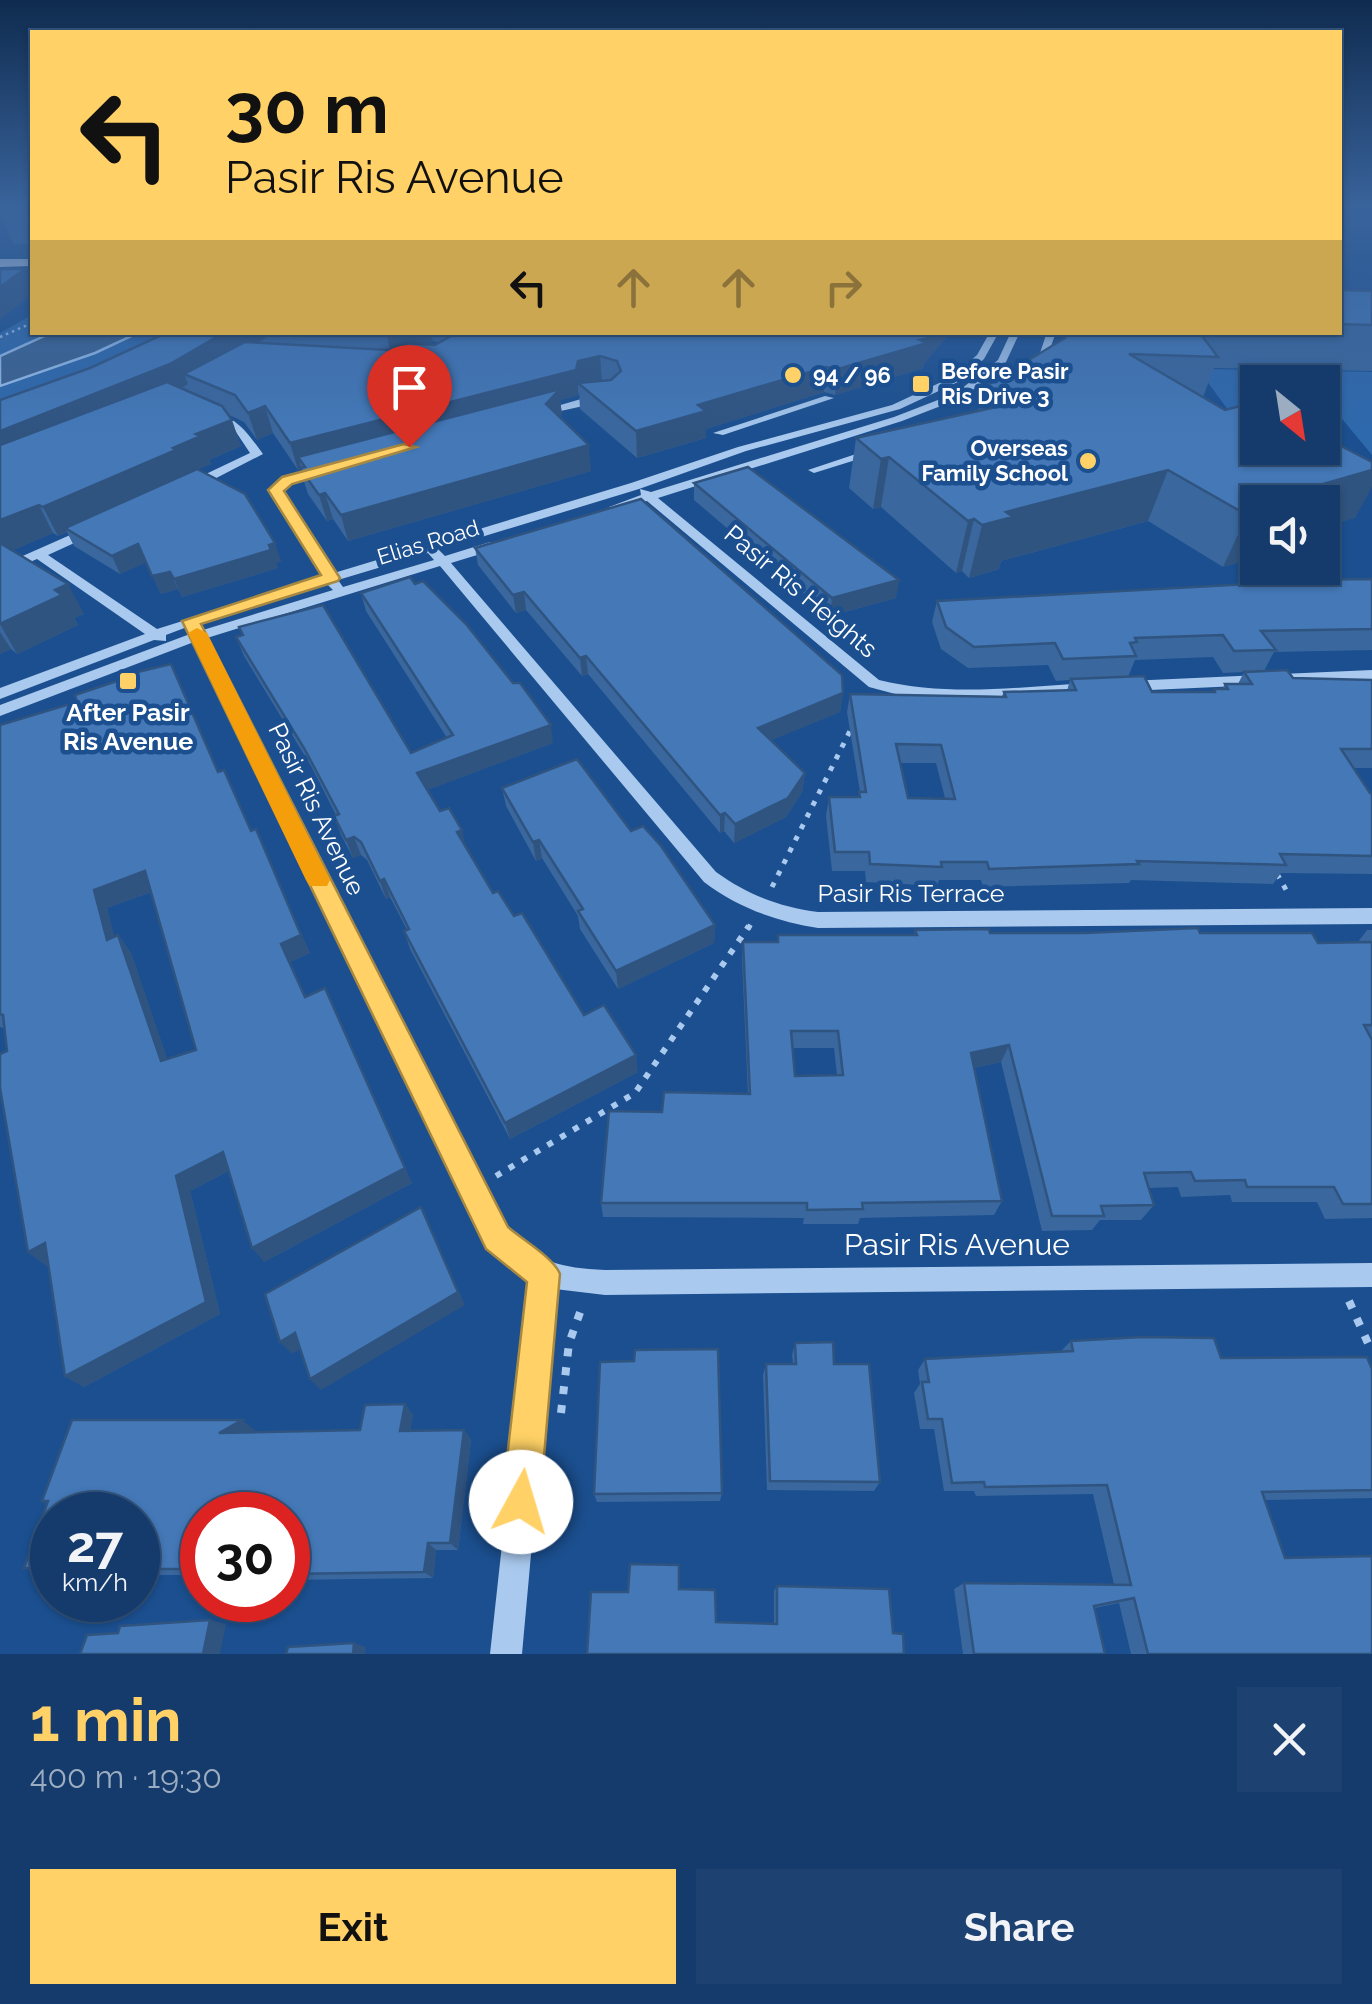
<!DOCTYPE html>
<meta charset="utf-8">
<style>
:root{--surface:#143b6b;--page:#1d4271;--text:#f1f3f6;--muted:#9dadc1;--line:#33557e;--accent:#ffd166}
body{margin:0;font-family:Raleway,sans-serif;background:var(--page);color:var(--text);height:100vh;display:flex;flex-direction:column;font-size:38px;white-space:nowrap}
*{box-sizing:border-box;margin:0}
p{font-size:32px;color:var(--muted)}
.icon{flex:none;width:55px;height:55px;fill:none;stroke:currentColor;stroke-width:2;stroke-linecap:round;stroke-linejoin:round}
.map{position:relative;height:1654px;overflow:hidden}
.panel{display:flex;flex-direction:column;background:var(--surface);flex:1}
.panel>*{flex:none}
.hud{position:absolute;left:30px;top:30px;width:1312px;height:305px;border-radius:0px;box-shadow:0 2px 8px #0004,0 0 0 2px var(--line);background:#ffd166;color:#111;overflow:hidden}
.needle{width:65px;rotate:150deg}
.controls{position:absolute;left:1240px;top:365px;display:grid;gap:20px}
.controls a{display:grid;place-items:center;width:100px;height:100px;border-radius:0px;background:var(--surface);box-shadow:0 2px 8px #0004,0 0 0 2px var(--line);font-size:50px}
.speed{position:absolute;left:30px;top:1492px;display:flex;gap:20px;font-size:50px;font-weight:700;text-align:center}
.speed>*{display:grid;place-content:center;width:130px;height:130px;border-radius:50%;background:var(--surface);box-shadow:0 2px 8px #0004,0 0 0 2px var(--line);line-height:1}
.speed small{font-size:25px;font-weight:400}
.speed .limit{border:15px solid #d22;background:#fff;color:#111}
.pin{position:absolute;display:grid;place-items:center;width:85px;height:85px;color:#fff;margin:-102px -42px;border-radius:50% 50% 50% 0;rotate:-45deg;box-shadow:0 0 10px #0007}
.pin .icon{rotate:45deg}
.me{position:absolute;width:110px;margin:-55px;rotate:6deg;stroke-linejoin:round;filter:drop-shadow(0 0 8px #0008)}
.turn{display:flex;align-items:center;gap:35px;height:210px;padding:0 30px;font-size:45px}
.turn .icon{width:130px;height:130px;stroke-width:2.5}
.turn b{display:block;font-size:70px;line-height:85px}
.lanes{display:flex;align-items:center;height:95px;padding:0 30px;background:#0003;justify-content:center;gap:50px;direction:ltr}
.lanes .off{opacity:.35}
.round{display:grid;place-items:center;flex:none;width:105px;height:105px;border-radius:0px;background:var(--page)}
.head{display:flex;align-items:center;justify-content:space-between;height:170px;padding:0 30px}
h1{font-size:60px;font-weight:700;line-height:75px;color:var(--accent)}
.action{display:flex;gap:20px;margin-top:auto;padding:20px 30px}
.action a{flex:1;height:115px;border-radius:0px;background:var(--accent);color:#111;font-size:40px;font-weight:700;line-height:115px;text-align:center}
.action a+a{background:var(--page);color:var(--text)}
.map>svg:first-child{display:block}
.green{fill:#2e69ad}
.water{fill:#3c6290;stroke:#9cc4f0;stroke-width:2.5}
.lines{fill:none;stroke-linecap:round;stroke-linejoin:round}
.path-far3{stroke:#a9c9ee;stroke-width:2.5;stroke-dasharray:2.5 4;stroke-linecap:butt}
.path-far2{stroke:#a9c9ee;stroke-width:5;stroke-dasharray:5 8;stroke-linecap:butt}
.path-far1{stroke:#a9c9ee;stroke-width:6;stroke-dasharray:6 9;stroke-linecap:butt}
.path{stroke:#a9c9ee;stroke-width:8;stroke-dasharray:8 11;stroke-linecap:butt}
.minor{fill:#a9c9ee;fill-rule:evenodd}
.major{fill:#f0f6ff;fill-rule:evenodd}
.wall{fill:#3a679d;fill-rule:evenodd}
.shaded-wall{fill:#305480}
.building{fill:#4478b7;stroke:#305480;stroke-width:2.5;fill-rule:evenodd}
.route{fill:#ffd166;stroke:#a68842;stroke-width:2.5}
.slow{fill:#f59e0b}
.poi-dot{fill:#ffd166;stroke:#1b4f8f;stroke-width:4}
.labels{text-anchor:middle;stroke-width:9;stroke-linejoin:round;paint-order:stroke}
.far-poi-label{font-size:22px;font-weight:bold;fill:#fff;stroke:#1b4f8f;text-anchor:start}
.far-street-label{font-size:22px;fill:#fff;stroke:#1b4f8f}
.street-label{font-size:25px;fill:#fff;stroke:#1b4f8f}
.poi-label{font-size:25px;font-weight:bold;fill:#fff;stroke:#1b4f8f}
.near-street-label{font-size:30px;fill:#fff;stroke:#1b4f8f}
</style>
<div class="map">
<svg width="1372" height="1654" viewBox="0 0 1372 1654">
<rect width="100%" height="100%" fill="#1b4f8f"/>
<g class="green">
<polygon points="32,315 32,332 61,333 0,367 0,333"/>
<polygon points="124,333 209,333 0,424 0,385"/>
<polygon points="1198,369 1271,370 1281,382 1258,382 1257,429 1242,429"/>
<polygon points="1317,371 1372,372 1372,455 1323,396 1322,382 1311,382 1305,375"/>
</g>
<polygon class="water" points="53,332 138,332 138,333 95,353 0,386 0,356"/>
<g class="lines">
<g class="path-far3">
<polyline points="0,337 32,323"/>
<polyline points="256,346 274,332"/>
</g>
<g class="path-far2">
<polyline points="1277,874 1289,895"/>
<polyline points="772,887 852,727"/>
<polyline points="748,929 752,922"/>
</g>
<polyline class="path-far1" points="496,1176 635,1093 749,926"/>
<g class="path">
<polyline points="1349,1301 1372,1352"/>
<polyline points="561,1413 569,1343 582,1307"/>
</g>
<g class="minor">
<path d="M990,332H999L984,359L958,382L900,409L746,451L639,489L439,550L445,556L490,542H500V548L451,563L716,872C748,895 780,907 818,912L1372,908V924L818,928C776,921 738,908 704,882L440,566L207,638L506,1229C538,1262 559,1268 605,1270L1372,1263V1287L605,1295L555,1289L522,1654H490L531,1280L514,1270L488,1247L194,642L0,716V705L190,634L187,627L166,635V641L154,640L0,699V688L145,634L37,559L0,575V566L86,528H94V534L48,555L157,629L323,577L270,495C277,474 305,472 325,467L331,470L291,484L282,491V495L334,573L631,483L738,447L892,405L950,378L977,355ZM428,553L434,560L343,587L338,580ZM327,584L333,590L203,630L199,623Z"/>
<path d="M1011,332H1020L1005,364L964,397L902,421L658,498L879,680C948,697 1018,687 1087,683L1095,688L1092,691L952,700L899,695L869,687L647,501L615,511L609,507L641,495L640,489L651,492L894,417L956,393L998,360Z"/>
<polygon points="1047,332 1056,332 1043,369 1034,371"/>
<polygon points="825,396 834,398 723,435 713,433"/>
<polygon points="588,397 606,401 538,416 533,413"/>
<path d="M209,413C236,414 248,434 263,454L195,489H187V483L250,453L234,429L209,417Z"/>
<polygon points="874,448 880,451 878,453 814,473 808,470"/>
<polygon points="1372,670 1372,680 1128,691 1120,686 1128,681"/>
</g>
<polygon class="major" points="0,259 32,259 32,266 0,267"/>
</g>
<g class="wall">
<polygon points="0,205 32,205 32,244 14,244 0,213"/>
<polygon points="1340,290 1372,291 1372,371 1214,368 1203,397 1355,518 1258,502 1257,557 1223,567 1148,521 1001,561 999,569 969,578 962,571 956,573 881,507 873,509 849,488 856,438 978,411 983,388 1065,338 1067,332 1340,332"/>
<path d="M168,332H951L924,363L923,368L835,395L824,392L706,429V438L637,458L580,409L579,392L578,395L560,400L562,414L560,416L591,471L348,541L333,519L327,521L308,494L300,469L298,470L273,433L257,440L244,422L229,415L241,446L209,460L211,464L197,469L281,561L276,563L278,568L182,597L178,589L161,594L146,562L120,574L74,546L67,532L58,536L53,533L13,550L84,614L74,618L78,625L17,654L11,649L0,654V400L90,368ZM433,341L440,342L435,345L423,344Z"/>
<polygon points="694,483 896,598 830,616 694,500"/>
<polygon points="475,548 843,693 840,712 771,740 805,773 802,792 786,817 734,843 724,831 720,833 588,674 582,676 526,610 516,613 478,565"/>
<path d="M1372,578V650L1274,652L1264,671L1293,678L1372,680V768H1353L1370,793H1372V874L1281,873L1273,884L1131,880L1129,883L983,887L981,880H939L937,886L866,882L865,871H832L826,816L829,797H859L860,792L847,712L850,694L1002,696L1004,692L1067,691L1070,680L1056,681L1048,665L968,668L941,649L932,622L937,601L1284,582L1285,580ZM1213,657L1223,673L1244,672L1238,684H1225L1222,689H1214L1212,692H1152L1128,677L1135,660ZM900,763H936L945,798H908Z"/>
<polygon points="361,593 553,743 427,790 466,847 493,893 514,916 584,1015 638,1072 510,1139 410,949 404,931 407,930 390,897 386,899 367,860 361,855 353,858 341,835 334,816 336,815 311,766 244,656 236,637 411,753 447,738 366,611"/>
<path d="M180,683L218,772L251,830L310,953L290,962L306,997L412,1183L264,1262L229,1171L190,1191L220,1314L84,1387L65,1376L49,1265L47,1266L28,1252L5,1029L0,1027V725ZM151,892L196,1050L167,1059L131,953L118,935L114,937L107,908Z"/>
<polygon points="502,788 631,831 715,925 714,943 618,989 580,929 578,916 542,858 536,861 506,806"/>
<path d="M915,930L990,933H1200L1318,943L1358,942L1367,930H1372V1218L1325,1219L1317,1202H1232L1230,1195L1181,1197L1178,1187L1148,1188L1154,1205L1141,1220H1100L1092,1230L1042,1231L1001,1062L974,1068L1002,1201L994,1215L860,1218L858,1224H803L804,1218L603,1217L601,1203L662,1112L748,1094L742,960L743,942H777L778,935H914ZM793,1048H834L837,1075L795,1076Z"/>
<polygon points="1071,1341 1221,1358 1372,1369 1372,1498 1265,1500 1285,1558 1372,1654 1131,1654 1119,1603 1095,1608 1105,1654 963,1654 954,1589 964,1583 1114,1584 1093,1494 976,1496 974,1491 944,1491 934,1429 920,1429 914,1393 920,1384 918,1370 925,1359 1061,1351"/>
<polygon points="795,1343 834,1364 880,1482 874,1491 767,1490 763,1375 766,1364 793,1364 792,1355"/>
<polygon points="634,1361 722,1493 720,1501 597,1502 594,1494"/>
<polygon points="405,1404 413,1415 410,1430 464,1430 471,1440 458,1550 436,1550 433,1578 288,1580 288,1515 202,1515 202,1575 138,1575 138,1515 52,1515 52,1574 46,1574 24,1568 47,1503 42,1501 255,1430 251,1432 360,1430"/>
<polygon points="777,1586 893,1633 587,1654 628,1592 679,1589 716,1622 774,1624 774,1591"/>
</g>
<g class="shaded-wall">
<polygon points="25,269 32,287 32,294 0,320 0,287"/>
<polygon points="225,332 264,332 266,338 197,379 184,374 188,384 180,389 0,464 0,431"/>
<polygon points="396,332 431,332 433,341 409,348 392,361 387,336"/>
<polygon points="933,332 951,332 924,363 923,368 835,395 838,369 920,340"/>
<polygon points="600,356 602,382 578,383 578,395 560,400 562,414 549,428 298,457 302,469 298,470 290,443 578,361"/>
<polygon points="826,367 824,392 706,429 706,438 637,458 636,431 698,405"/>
<polygon points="265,406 273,433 257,440 248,413"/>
<polygon points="232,420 241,446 209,460 211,464 65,528 67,532 58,536 43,507 173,448 196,434"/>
<polygon points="589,445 591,471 348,541 341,515"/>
<polygon points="889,457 881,507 873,509 881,459"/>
<polygon points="1168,470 1148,521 1001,561 999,569 969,578 982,525 1006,512"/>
<polygon points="1372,470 1372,487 1355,518 1322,528 1322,502 1269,502 1271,499"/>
<polygon points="325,493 333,519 327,521 319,495"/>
<polygon points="39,505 53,533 0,556 0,520"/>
<polygon points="1258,512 1257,557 1223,567 1247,515"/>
<polygon points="974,519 962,571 956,573 968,521"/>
<polygon points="275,543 281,561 276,563 278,568 182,597 174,579"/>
<polygon points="138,544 147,562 120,574 112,556"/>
<polygon points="170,572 178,589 161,594 152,576"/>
<polygon points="899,580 896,598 830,616 832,598"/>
<polygon points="68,584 84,614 74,618 78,625 17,654 0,624 55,590"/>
<polygon points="524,592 526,610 516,613 513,595"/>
<polygon points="0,632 11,649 0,654"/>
<polygon points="586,656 588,674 582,676 580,658"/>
<polygon points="843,693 840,712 757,746 758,728"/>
<polygon points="551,725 553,743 422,792 417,773"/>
<polygon points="805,773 802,792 786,817 734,843 735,824"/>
<polygon points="725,813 724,831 720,833 720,815"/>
<polygon points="462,830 466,848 457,832"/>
<polygon points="354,837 361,855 353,858 346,840"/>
<polygon points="539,840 542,858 536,861 533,842"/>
<polygon points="264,847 310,953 290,962 314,1014 281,944"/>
<polygon points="145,871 156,890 107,908 120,958 107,940 94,890"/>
<polygon points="384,879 390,897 386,899 380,881"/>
<polygon points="715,925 714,943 618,989 616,971"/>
<polygon points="118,935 131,953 174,1078 161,1061"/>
<polygon points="325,988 412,1183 264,1262 252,1248"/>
<polygon points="1009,1045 1001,1062 964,1070 971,1053"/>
<polygon points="636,1055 638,1072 510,1139 505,1123"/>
<polygon points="223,1152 235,1168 190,1191 220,1314 84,1387 65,1376 176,1176"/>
<polygon points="428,1222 465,1305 321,1390 310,1379"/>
<polygon points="45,1243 63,1257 47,1266 28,1252"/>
<polygon points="295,1333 307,1345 292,1354 280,1342"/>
<polygon points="405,1404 413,1415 409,1440 400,1431"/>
<polygon points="242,1420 255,1430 233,1443 219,1433"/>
<polygon points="464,1430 471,1440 458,1550 450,1543"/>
<polygon points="428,1543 436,1550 433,1578 424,1572"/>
<polygon points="210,1620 226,1624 220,1654 203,1654"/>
<polygon points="354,1643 366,1647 365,1654 353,1654"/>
</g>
<g class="building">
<polygon points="0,269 25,269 0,287"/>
<polygon points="1340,290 1372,291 1372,325 1340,324"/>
<polygon points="168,332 225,332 170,364 0,431 0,400 90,368"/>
<polygon points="312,332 396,332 387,336"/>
<polygon points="458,332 933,332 929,338 920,340 927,343 838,369 826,367 698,405 706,411 636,431 578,383 611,380 621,371 617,361 600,356 578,361 576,370 290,443 265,406 248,413 235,395 184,374 245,342 388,350 408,343 435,345"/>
<polygon points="1067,332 1199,332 1218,357 1129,354 1225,410 1248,404 1258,409 1258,448 1322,448 1322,443 1331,448 1341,446 1372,462 1372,470 1271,499 1277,502 1258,502 1258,512 1247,515 1168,470 1006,512 1013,517 982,525 974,519 968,521 889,457 881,459 856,438 1023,401 983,388 1065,338"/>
<polygon points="167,382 222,406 232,420 196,434 201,436 173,448 176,450 43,507 39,505 0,520 0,445"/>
<polygon points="560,389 546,404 589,445 341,515 325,493 319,495 300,468 305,467 298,457"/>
<polygon points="748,467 899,580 832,598 694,483"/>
<polygon points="197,469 245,494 275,543 269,545 271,550 174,579 170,572 152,576 138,544 112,556 65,528"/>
<polygon points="641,499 842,675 843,693 758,728 805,773 788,798 735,824 725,813 720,815 586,656 580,658 524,592 513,595 475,548"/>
<polygon points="0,543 68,584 55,590 62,595 0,624"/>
<polygon points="410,577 415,584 423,581 466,624 513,683 520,683 551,725 417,773 440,811 449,808 462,830 457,832 493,893 498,891 514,916 522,913 584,1015 604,1005 636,1055 505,1123 404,931 409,929 384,879 380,881 361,842 354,837 346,840 334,816 339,814 304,748 236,637 243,635 239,627 323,605 411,753 453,735 361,593"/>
<polygon points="1372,579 1372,629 1261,631 1276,650 1234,651 1223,635 1135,638 1137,642 1130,643 1136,656 1063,659 1055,643 974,647 946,627 937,601 1288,582 1285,580"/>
<path d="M171,664L218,772L224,770L251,831L256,829L301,935L281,944L305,997L325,988L405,1168L252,1248L223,1152L176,1176L206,1302L65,1376L45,1243L28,1252L0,1088V1054L7,1051L3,1015L0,1014V725L77,702L75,695L123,679L121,676ZM145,871L196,1050L161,1061L118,935L107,940L94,890Z"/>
<path d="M1287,670L1293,678L1372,680V749H1341L1370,793H1372V856L1280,854L1286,865L1137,861L1139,864L989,869L987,862H941L942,867L870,864L869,852H835L829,797H860L859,792H866L850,694L1006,697L1004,692L1076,690L1071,679L1144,676L1152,692H1215L1214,689H1228L1225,684H1252L1244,672ZM896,744L941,745L955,799L908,798Z"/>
<polygon points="577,759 631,831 643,826 661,846 715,925 616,971 578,911 583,909 539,840 533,842 502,788"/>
<path d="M1198,928L1200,933H1312L1318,943L1372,942V1025H1364L1372,1040V1204H1343L1334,1187H1247L1245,1180L1195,1181L1191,1172L1144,1173L1154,1205L1101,1206L1104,1216H1052L1009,1045L971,1053L1002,1201L862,1203L863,1209L807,1210V1203H601L609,1111L662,1112L664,1092L750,1094L743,942H778V935H917L915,930L989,929L990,933H1084ZM791,1031H838L843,1075L795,1076Z"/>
<polygon points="421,1207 458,1292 310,1379 295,1333 280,1342 265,1294"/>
<polygon points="1141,1337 1214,1338 1221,1358 1367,1357 1372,1369 1372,1490 1262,1492 1285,1558 1372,1556 1372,1654 1148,1654 1134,1598 1094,1606 1105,1654 974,1654 964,1583 1131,1585 1107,1485 985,1487 984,1482 952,1483 942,1419 928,1419 922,1382 929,1382 925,1359 1073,1351 1071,1341"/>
<polygon points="833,1342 834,1364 869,1364 880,1482 770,1481 766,1364 796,1364 795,1343"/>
<polygon points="718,1349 722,1493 594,1494 600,1362 634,1361 635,1350"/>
<polygon points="405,1404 400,1431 464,1430 450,1543 428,1543 424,1572 288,1574 288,1515 202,1515 202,1569 138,1569 138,1515 52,1515 52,1568 24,1568 48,1501 42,1501 72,1420 242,1420 219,1433 360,1430 365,1405"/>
<polygon points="630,1564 679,1565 679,1589 715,1590 716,1622 777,1624 777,1586 889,1589 893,1633 903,1634 904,1654 587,1654 591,1592 628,1592"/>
<polygon points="210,1620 203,1654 80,1654 87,1635 118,1633 120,1626"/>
<polygon points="354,1643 353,1654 286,1654 288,1647"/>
</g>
<linearGradient id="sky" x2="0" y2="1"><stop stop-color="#0f2b4f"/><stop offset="0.47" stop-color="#39639b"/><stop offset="1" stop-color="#39639b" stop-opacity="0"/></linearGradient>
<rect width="1372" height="437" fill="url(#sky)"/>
<path class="route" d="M404,444L416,447L292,484L284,491L340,578L338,581L201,624L508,1227C523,1240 554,1258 560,1274L540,1502L534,1515L521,1521L508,1515L502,1502L527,1282L486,1249L182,621L321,575L268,490L282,477Z"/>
<polygon class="slow" points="197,628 207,633 330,880 327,886 310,886 306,880 188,633"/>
<g class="poi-dot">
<circle cx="793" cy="375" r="10"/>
<rect x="911" y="374" width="20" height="20" rx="5"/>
<circle cx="1088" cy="461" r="10"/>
<rect x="118" y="671" width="20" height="20" rx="5"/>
</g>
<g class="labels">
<g class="far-poi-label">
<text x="941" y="379">Before Pasir<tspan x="941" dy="25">Ris Drive 3</tspan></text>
<text x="813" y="383">94 / 96</text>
<text x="1068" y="456" text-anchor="end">Overseas<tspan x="1068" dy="25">Family School</tspan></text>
</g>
<g class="far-street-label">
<text transform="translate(428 542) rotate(-17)" y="8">Elias Road</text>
</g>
<g class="street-label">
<text transform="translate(801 591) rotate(40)" y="9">Pasir Ris Heights</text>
<text transform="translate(317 809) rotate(64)" y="9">Pasir Ris Avenue</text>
<text x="911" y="902">Pasir Ris Terrace</text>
</g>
<g class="poi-label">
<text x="128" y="721">After Pasir<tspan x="128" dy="29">Ris Avenue</tspan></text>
</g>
<g class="near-street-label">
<text x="957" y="1255">Pasir Ris Avenue</text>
</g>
</g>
</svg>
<div class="controls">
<a><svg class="needle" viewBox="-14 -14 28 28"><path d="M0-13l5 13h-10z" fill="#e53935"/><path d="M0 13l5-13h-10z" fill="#9dadc1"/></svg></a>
<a><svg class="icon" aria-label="sound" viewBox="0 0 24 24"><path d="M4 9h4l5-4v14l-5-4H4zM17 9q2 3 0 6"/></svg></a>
</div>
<div class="speed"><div>27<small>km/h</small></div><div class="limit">30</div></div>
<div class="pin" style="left:409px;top:447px;background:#d93025"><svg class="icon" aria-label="arrive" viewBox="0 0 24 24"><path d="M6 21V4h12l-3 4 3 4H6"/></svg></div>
<svg class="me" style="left:521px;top:1502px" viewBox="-20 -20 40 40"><circle r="19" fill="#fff"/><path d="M0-13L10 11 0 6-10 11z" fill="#ffd166"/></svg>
<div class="hud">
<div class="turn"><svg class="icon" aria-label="left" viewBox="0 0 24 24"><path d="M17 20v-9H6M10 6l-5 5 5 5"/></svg><div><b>30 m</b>Pasir Ris Avenue</div></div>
<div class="lanes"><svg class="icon" aria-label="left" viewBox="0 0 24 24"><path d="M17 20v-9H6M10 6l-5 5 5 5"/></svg><svg class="icon off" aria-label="ahead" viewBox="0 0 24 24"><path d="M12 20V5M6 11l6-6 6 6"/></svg><svg class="icon off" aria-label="ahead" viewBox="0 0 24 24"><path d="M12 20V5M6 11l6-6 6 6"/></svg><svg class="icon off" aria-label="right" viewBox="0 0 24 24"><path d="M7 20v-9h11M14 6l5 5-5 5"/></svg></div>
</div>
</div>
<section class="panel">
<div class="head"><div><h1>1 min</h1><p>400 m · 19:30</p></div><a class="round"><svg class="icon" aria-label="close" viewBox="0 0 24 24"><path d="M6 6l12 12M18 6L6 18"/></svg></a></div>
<div class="action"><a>Exit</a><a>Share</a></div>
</section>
